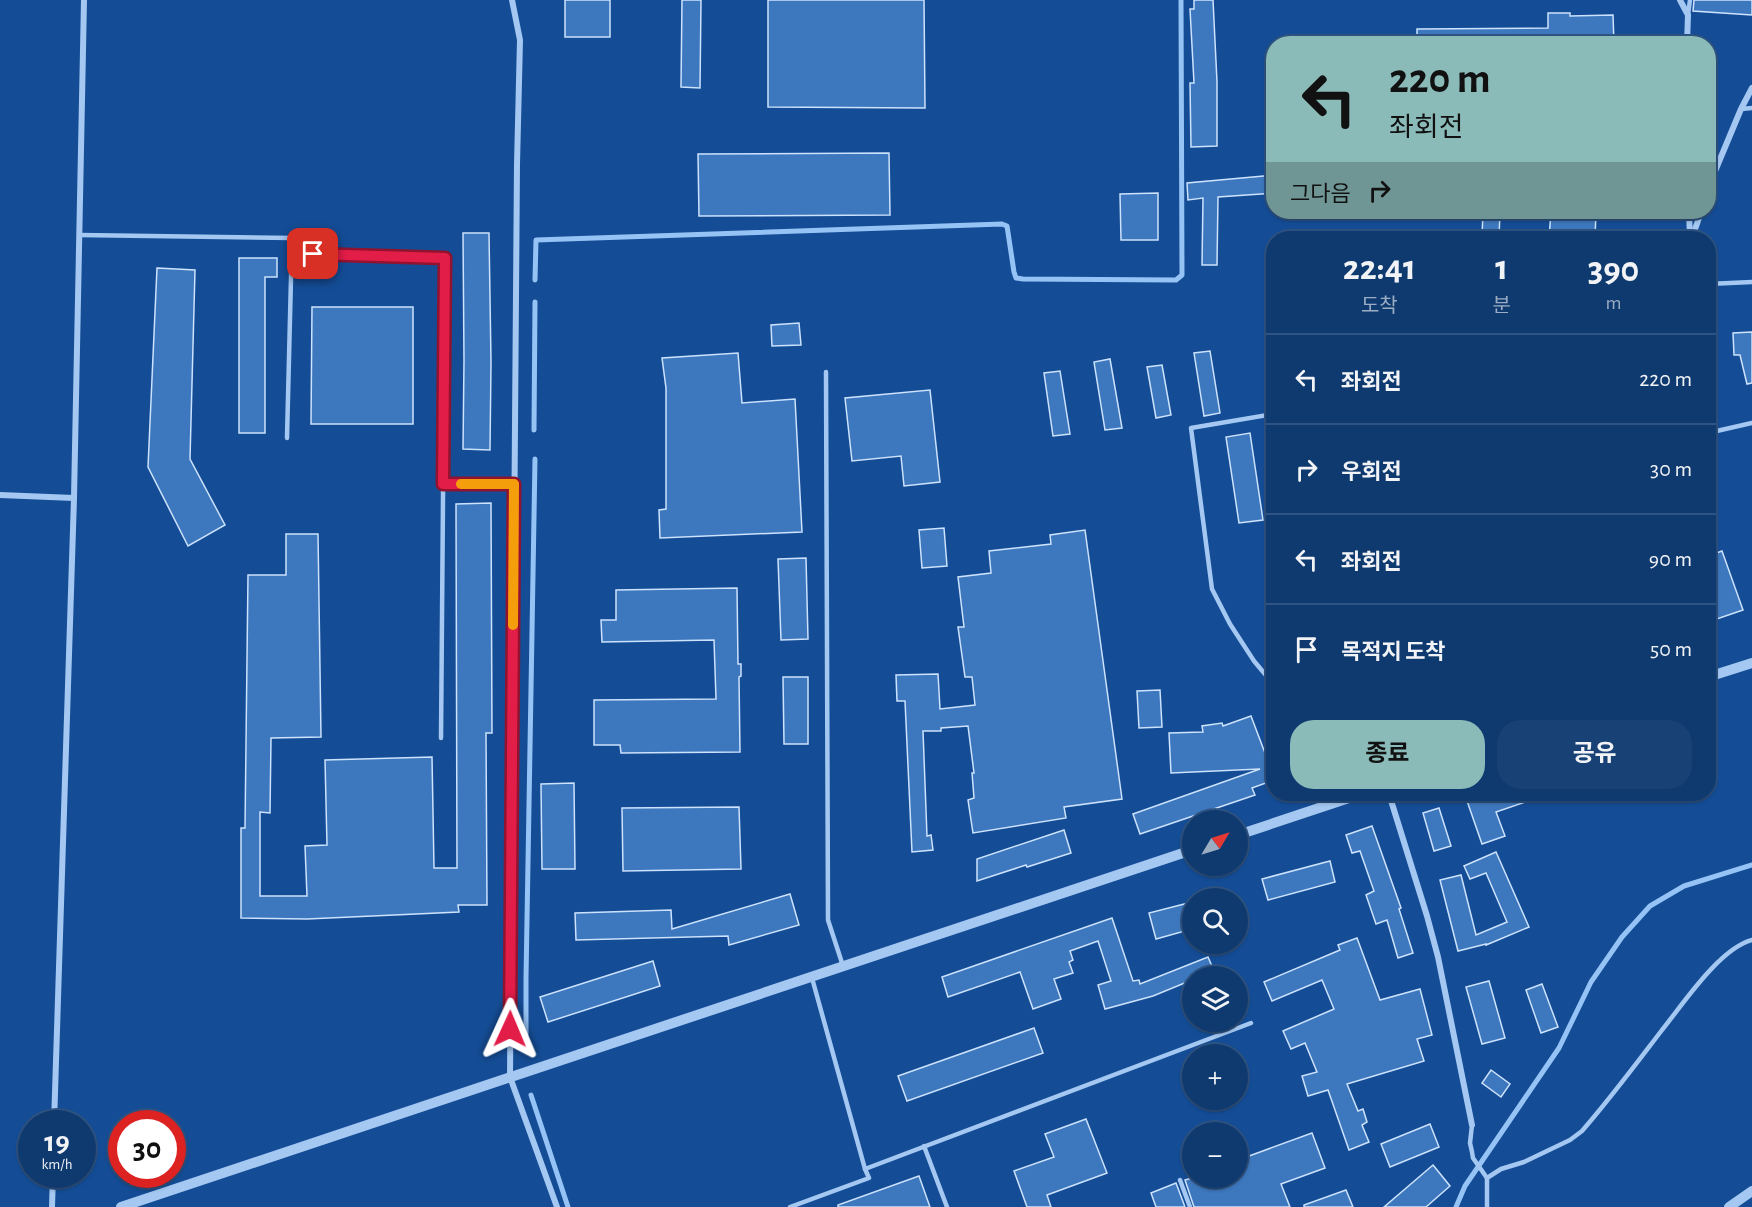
<!DOCTYPE html>
<html lang="ko">
<meta charset="utf-8">
<style>
:root{--surface:#0f3a70;--page:#184175;--text:#f1f3f6;--muted:#9badc3;--line:#2f5483;--accent:#8bbbb9}
body{margin:0;font-family:"Alegreya Sans","Noto Sans KR",sans-serif;background:var(--page);color:var(--text);height:100vh;display:flex;flex-direction:column;font-size:22px;white-space:nowrap}
*{box-sizing:border-box;margin:0}
p{font-size:20px;color:var(--muted)}
.icon{flex:none;width:33px;height:33px;fill:none;stroke:currentColor;stroke-width:2;stroke-linecap:round;stroke-linejoin:round}
.map{position:relative;flex:1;overflow:hidden}
.details{position:absolute;left:1266px;top:231px;width:450px;height:570px;display:flex;flex-direction:column;background:var(--surface);border-radius:24px;box-shadow:0 2px 4px #0004,0 0 0 2px var(--line)}
.details>*{flex:none}
.guide{position:absolute;left:1266px;top:36px;width:450px;height:183px;border-radius:24px;box-shadow:0 2px 4px #0004,0 0 0 2px var(--line);background:#8bbbb9;color:#111;overflow:hidden}
.needle{width:39px;rotate:52deg}
.fabs{position:absolute;left:1182px;top:810px;display:grid;gap:12px}
.fabs a{display:grid;place-items:center;width:66px;height:66px;border-radius:50%;background:var(--surface);box-shadow:0 2px 4px #0004,0 0 0 2px var(--line);font-size:30px}
.speed{position:absolute;left:18px;top:1110px;display:flex;gap:12px;font-size:30px;font-weight:700;text-align:center}
.speed>*{display:grid;place-content:center;width:78px;height:78px;border-radius:50%;background:var(--surface);box-shadow:0 2px 4px #0004,0 0 0 2px var(--line);line-height:1}
.speed small{font-size:15px;font-weight:400}
.speed .limit{border:9px solid #d22;background:#fff;color:#111}
.pin{position:absolute;display:grid;place-items:center;width:51px;height:51px;color:#fff;margin:-26px;border-radius:12px;box-shadow:0 3px 9px #0006}
.me{position:absolute;width:66px;margin:-33px;rotate:1deg;stroke-linejoin:round;filter:drop-shadow(0 0 4px #0008)}
.turn{display:flex;align-items:center;gap:21px;height:126px;padding:0 24px;font-size:27px}
.turn .icon{width:78px;height:78px;stroke-width:2.5}
.turn b{display:block;font-size:42px;line-height:51px}
.then{display:flex;align-items:center;height:57px;padding:0 24px;background:#0003;gap:12px;font-size:22px}
.eta{display:flex;justify-content:space-evenly;align-items:center;height:102px;text-align:center}
.eta b{font-size:36px;font-weight:700;line-height:42px}
.cta{display:flex;gap:12px;margin-top:auto;padding:12px 24px}
.cta a{flex:1;height:69px;border-radius:24px;background:var(--accent);color:#111;font-size:24px;font-weight:700;line-height:69px;text-align:center}
.cta a+a{background:var(--page);color:var(--text)}
ul{padding:0;list-style:none}
li{display:flex;align-items:center;gap:18px;height:90px;padding:0 24px;border-top:2px solid var(--line)}
li div{flex:1}
li b{display:block;font-size:22px}
li em{font-style:normal}
.map>svg:first-child{display:block}
.lines{fill:none;stroke-linecap:round;stroke-linejoin:round}
.stream{stroke:#96c3f5;stroke-width:5}
.building{fill:#3d77bd;stroke:#cce2fd;stroke-width:1.5}
.service{stroke:#a4c8f2;stroke-width:4.5}
.minor{stroke:#a4c8f2;stroke-width:6}
.tertiary{stroke:#a4c8f2;stroke-width:10}
.route-casing{stroke:#92132f;stroke-width:15}
.route{stroke:#e11d48;stroke-width:10}
.slow{stroke:#f59e0b;stroke-width:10}
</style>
<div class="map">
<svg width="1752" height="1207" viewBox="0 0 1752 1207">
<rect width="100%" height="100%" fill="#144d96"/>
<g class="lines">
<g class="stream">
<polyline points="535,280 536,240 1002,224 1007,226 1014,272 1016,278 1023,279 1176,280 1182,275 1181,0"/>
<polyline points="534,430 535,302"/>
<polyline points="526,1034 526,978 535,459"/>
<polyline points="531,1095 568,1207"/>
<polyline points="1456,1207 1465,1186 1559,1048 1591,982 1622,937 1650,906 1684,886 1752,865"/>
</g>
</g>
<g class="building">
<rect x="565" y="0" width="45" height="37"/>
<polygon points="682,0 701,0 700,88 681,87"/>
<polygon points="768,0 924,0 925,108 768,107"/>
<polygon points="1194,0 1213,0 1217,82 1217,146 1191,147 1190,83 1194,83 1190,9 1194,9"/>
<polygon points="1694,0 1752,0 1752,15 1693,11"/>
<polygon points="1548,13 1570,13 1570,16 1613,15 1614,44 1417,44 1417,29 1548,28"/>
<polygon points="889,153 890,215 699,216 698,154"/>
<polygon points="1274,175 1274,193 1218,197 1217,265 1202,265 1203,198 1188,200 1187,183"/>
<polygon points="1158,193 1158,240 1121,240 1120,194"/>
<polygon points="1483,212 1500,212 1499,237 1482,236"/>
<polygon points="1551,212 1596,212 1595,238 1549,238"/>
<polygon points="463,233 489,233 491,362 490,450 463,449 464,361"/>
<polygon points="239,258 277,258 277,277 265,277 265,433 239,433"/>
<polygon points="157,268 195,270 190,459 225,525 188,546 148,467"/>
<polygon points="312,307 413,307 413,424 311,424"/>
<polygon points="799,323 801,345 772,346 771,325"/>
<polygon points="1752,332 1752,383 1747,384 1740,355 1734,355 1733,333"/>
<polygon points="1210,351 1220,413 1204,416 1194,353"/>
<polygon points="738,353 742,403 795,399 802,532 660,538 659,510 666,509 666,388 662,358"/>
<polygon points="1110,359 1122,428 1105,430 1094,362"/>
<polygon points="1162,365 1171,415 1156,418 1147,367"/>
<polygon points="1060,371 1070,434 1053,436 1044,373"/>
<polygon points="930,390 940,482 904,486 901,456 852,461 845,398"/>
<polygon points="1250,433 1263,520 1239,523 1226,437"/>
<polygon points="491,503 492,733 486,733 487,905 458,905 459,912 307,919 241,918 241,828 245,828 248,575 286,575 286,534 318,534 321,737 271,738 270,813 260,812 260,896 307,896 305,846 327,845 325,760 432,757 434,868 457,868 456,504"/>
<polygon points="944,528 947,566 922,568 919,530"/>
<polygon points="1085,530 1122,799 1064,807 1066,818 973,833 968,800 974,798 972,773 974,773 968,726 941,728 941,731 923,731 927,836 931,835 933,850 912,852 905,701 897,701 896,675 938,674 940,709 975,705 972,677 965,677 958,627 964,627 958,577 991,573 989,551 1051,544 1050,535"/>
<polygon points="1722,551 1743,610 1708,622 1708,600 1717,597 1708,575 1708,556"/>
<polygon points="806,558 808,639 781,640 778,559"/>
<polygon points="737,588 738,664 741,664 741,676 739,677 740,752 621,753 620,745 594,745 594,700 716,699 714,640 602,642 601,620 616,620 616,590"/>
<polygon points="783,677 808,677 808,744 784,744"/>
<polygon points="1160,690 1162,727 1139,728 1137,691"/>
<polygon points="1251,716 1265,753 1274,750 1274,780 1252,788 1255,795 1140,834 1133,814 1260,769 1171,773 1169,733 1203,732 1202,726 1222,723 1223,726"/>
<polygon points="574,783 575,869 542,869 541,784"/>
<polygon points="1480,794 1542,794 1543,796 1496,812 1505,836 1482,844 1466,798"/>
<polygon points="739,807 741,869 623,871 622,808"/>
<polygon points="1439,808 1451,846 1434,851 1423,813"/>
<polygon points="1372,826 1401,908 1399,909 1413,953 1398,958 1387,920 1376,924 1366,895 1374,891 1360,851 1352,853 1346,835"/>
<polygon points="1064,830 1071,853 1027,867 1026,865 977,881 977,859"/>
<polygon points="1496,852 1529,927 1486,945 1486,944 1458,951 1440,880 1461,875 1476,935 1507,922 1486,873 1470,879 1464,866"/>
<polygon points="1330,861 1335,882 1268,900 1262,879"/>
<polygon points="790,894 799,925 729,945 728,936 576,940 575,913 671,910 672,929"/>
<polygon points="1192,902 1192,929 1156,939 1149,913"/>
<polygon points="1112,918 1133,981 1139,980 1140,984 1208,957 1214,971 1201,976 1192,976 1192,980 1153,996 1105,1009 1098,985 1111,981 1098,941 1070,951 1073,960 1069,962 1073,973 1054,979 1061,999 1033,1009 1020,972 948,997 942,977"/>
<polygon points="1357,938 1380,1000 1420,989 1432,1035 1417,1039 1424,1061 1347,1084 1358,1111 1363,1109 1367,1122 1362,1125 1369,1142 1349,1150 1328,1090 1308,1096 1302,1076 1317,1072 1305,1043 1291,1049 1283,1031 1334,1009 1322,980 1272,1001 1264,982 1340,950 1338,945"/>
<polygon points="653,961 660,986 548,1022 540,997"/>
<polygon points="1489,981 1505,1038 1482,1044 1466,987"/>
<polygon points="1542,984 1558,1027 1541,1033 1526,990"/>
<polygon points="1034,1028 1043,1053 907,1101 898,1076"/>
<polygon points="1491,1070 1510,1084 1501,1097 1482,1083"/>
<polygon points="1086,1119 1107,1173 1047,1195 1051,1207 1027,1207 1014,1171 1054,1157 1045,1134"/>
<polygon points="1430,1124 1439,1147 1390,1167 1381,1144"/>
<polygon points="1312,1133 1325,1168 1281,1184 1290,1207 1194,1207 1185,1180 1192,1178 1238,1178 1238,1160"/>
<polygon points="1433,1165 1450,1186 1426,1207 1384,1207"/>
<polygon points="919,1176 930,1207 838,1207 838,1205"/>
<polygon points="1176,1183 1185,1207 1156,1207 1151,1193"/>
<polygon points="1346,1190 1353,1207 1304,1207 1304,1205"/>
</g>
<g class="lines">
<g class="service">
<polyline points="1688,15 1690,0"/>
<polyline points="1741,109 1752,108"/>
<polyline points="79,235 292,238 287,438"/>
<polyline points="291,253 445,258 441,738"/>
<polyline points="1708,284 1752,282"/>
<polyline points="826,372 828,920 843,966"/>
<polyline points="1274,414 1191,428 1212,589 1230,624 1254,661 1274,685"/>
<polyline points="1708,433 1752,423"/>
<polyline points="443,484 514,484"/>
<polyline points="1472,1125 1470,1143 1472,1152 1473,1158 1487,1178 1487,1207"/>
<polyline points="924,1146 947,1207"/>
<polyline points="865,1169 1251,1023"/>
<path d="M1487,1178L1501,1169L1524,1162L1570,1140L1582,1131C1610,1099 1636,1064 1662,1030C1683,1004 1719,949 1752,940"/>
<polyline points="1180,1180 1190,1207"/>
<polyline points="790,1207 869,1178 865,1169 812,978"/>
</g>
<g class="minor">
<polyline points="512,0 520,40 517,164 510,1077 557,1207"/>
<polyline points="1680,0 1688,15 1687,44"/>
<polyline points="1708,188 1741,109 1752,88"/>
<polyline points="1689,212 1690,238"/>
<polyline points="1692,238 1701,212"/>
<polyline points="0,495 74,498"/>
<polyline points="1389,794 1427,916 1438,957 1472,1125"/>
<polyline points="54,1124 74,498 84,0"/>
<polyline points="52,1207 53,1174"/>
</g>
<g class="tertiary">
<polyline points="1708,677 1752,663"/>
<polyline points="1238,835 1361,794"/>
<polyline points="121,1207 1192,850"/>
<polyline points="1729,1207 1752,1191"/>
</g>
</g>
<g class="lines">
<defs>
<polyline id="route" points="313,254 445,258 443,484 514,484 510,1029"/>
</defs>
<use href="#route" class="route-casing"/>
<use href="#route" class="route"/>
<polyline class="slow" points="461,484 514,484 513,625"/>
</g>
</svg>
<div class="fabs">
<a><svg class="needle" viewBox="-14 -14 28 28"><path d="M0-13l5 13h-10z" fill="#e53935"/><path d="M0 13l5-13h-10z" fill="#9badc3"/></svg></a>
<a><svg class="icon" aria-label="search" viewBox="0 0 24 24"><circle cx="10" cy="10" r="6"/><path d="M15 15l6 6"/></svg></a>
<a><svg class="icon" aria-label="layers" viewBox="0 0 24 24"><path d="M12 4l9 5-9 5-9-5zM3 14l9 5 9-5"/></svg></a>
<a>+</a>
<a>−</a>
</div>
<div class="speed"><div>19<small>km/h</small></div><div class="limit">30</div></div>
<div class="pin" style="left:313px;top:254px;background:#d93025"><svg class="icon" aria-label="arrive" viewBox="0 0 24 24"><path d="M6 21V4h12l-3 4 3 4H6"/></svg></div>
<svg class="me" style="left:510px;top:1029px" viewBox="-20 -20 40 40"><path d="M0-17L14 15 0 8-14 15z" fill="#e11d48" stroke="#fff" stroke-width="4"/></svg>
<div class="guide">
<div class="turn"><svg class="icon" aria-label="left" viewBox="0 0 24 24"><path d="M17 20v-9H6M10 6l-5 5 5 5"/></svg><div><b>220 m</b>좌회전</div></div>
<div class="then">그다음<svg class="icon" aria-label="right" viewBox="0 0 24 24"><path d="M7 20v-9h11M14 6l5 5-5 5"/></svg></div>
</div>
<section class="details">
<div class="eta">
<div><b>22:41</b><p>도착</p></div>
<div><b>1</b><p>분</p></div>
<div><b>390</b><p>m</p></div>
</div>
<ul>
<li><svg class="icon" aria-label="left" viewBox="0 0 24 24"><path d="M17 20v-9H6M10 6l-5 5 5 5"/></svg><div><b>좌회전</b></div><em>220 m</em></li>
<li><svg class="icon" aria-label="right" viewBox="0 0 24 24"><path d="M7 20v-9h11M14 6l5 5-5 5"/></svg><div><b>우회전</b></div><em>30 m</em></li>
<li><svg class="icon" aria-label="left" viewBox="0 0 24 24"><path d="M17 20v-9H6M10 6l-5 5 5 5"/></svg><div><b>좌회전</b></div><em>90 m</em></li>
<li><svg class="icon" aria-label="arrive" viewBox="0 0 24 24"><path d="M6 21V4h12l-3 4 3 4H6"/></svg><div><b>목적지 도착</b></div><em>50 m</em></li>
</ul>
<div class="cta"><a>종료</a><a>공유</a></div>
</section>
</div>
